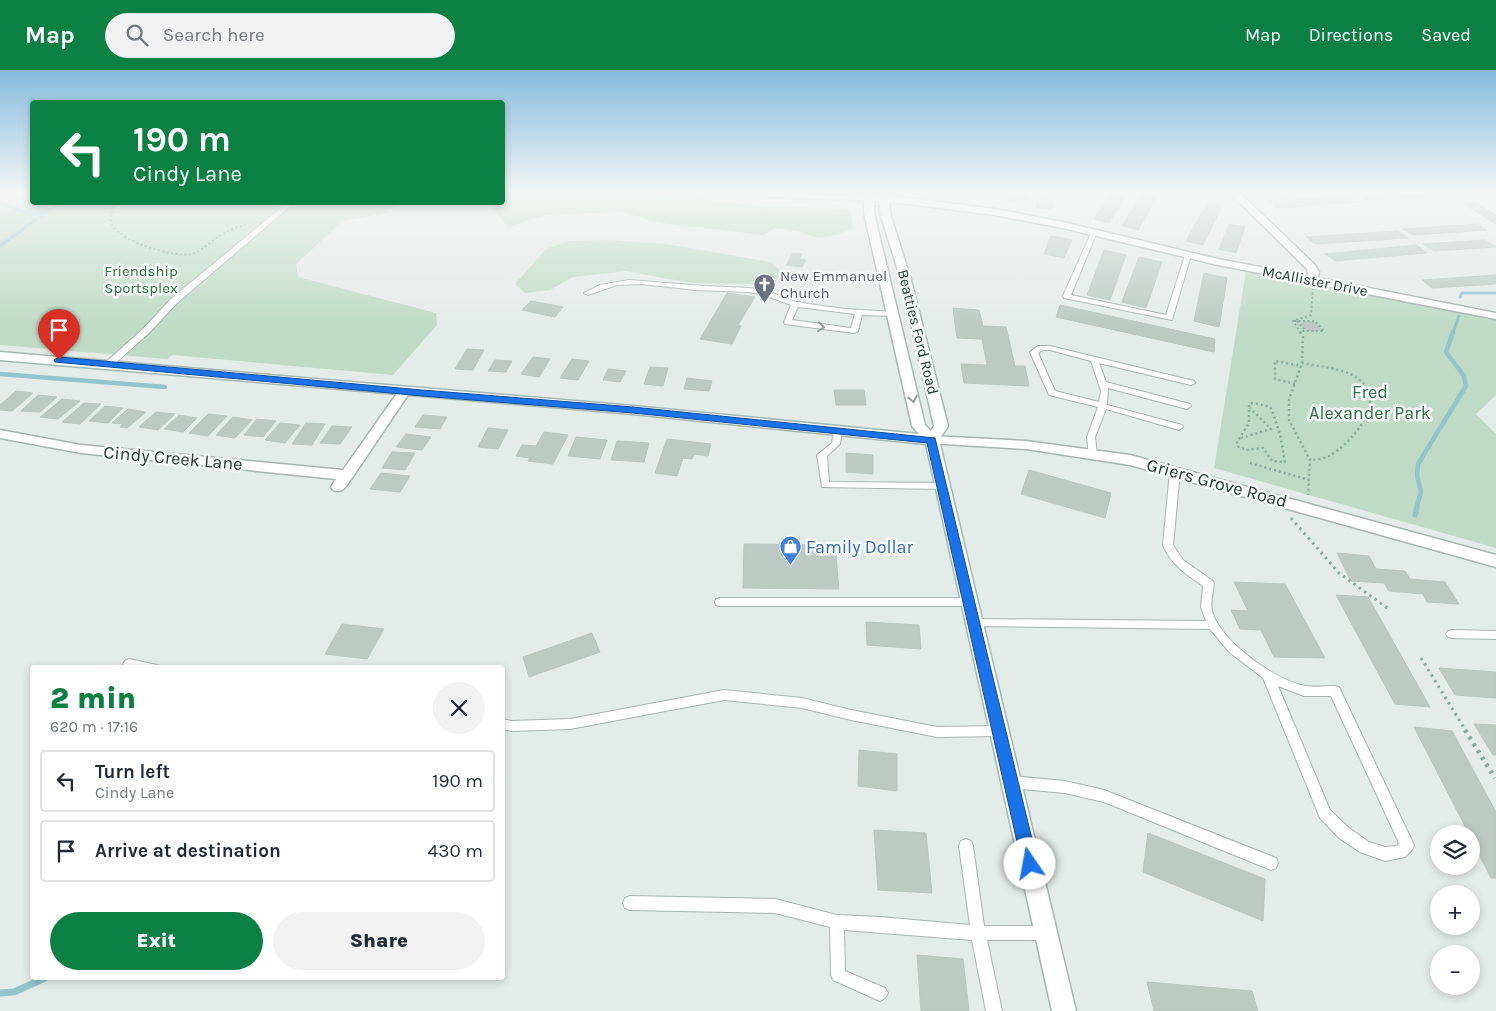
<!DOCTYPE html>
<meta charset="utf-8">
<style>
:root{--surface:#fff;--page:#f2f2f3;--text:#1f2937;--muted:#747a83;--line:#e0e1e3;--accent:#0b8043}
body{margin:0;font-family:Karla,sans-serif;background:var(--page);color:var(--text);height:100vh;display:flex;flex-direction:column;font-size:19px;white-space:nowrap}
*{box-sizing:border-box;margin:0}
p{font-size:16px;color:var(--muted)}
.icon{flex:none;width:28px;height:28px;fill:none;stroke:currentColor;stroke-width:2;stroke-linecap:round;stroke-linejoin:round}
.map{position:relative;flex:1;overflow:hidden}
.details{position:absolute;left:30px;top:595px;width:475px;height:315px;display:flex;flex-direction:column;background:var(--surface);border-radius:5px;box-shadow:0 2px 8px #0003}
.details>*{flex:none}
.guide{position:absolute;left:30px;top:30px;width:475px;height:105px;border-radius:5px;box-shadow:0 2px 8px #0003;background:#0b8043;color:#fff;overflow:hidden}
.tools{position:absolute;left:1430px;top:755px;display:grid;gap:10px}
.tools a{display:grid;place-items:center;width:50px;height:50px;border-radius:50%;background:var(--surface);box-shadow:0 2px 8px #0003;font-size:25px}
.pin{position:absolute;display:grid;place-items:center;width:42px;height:42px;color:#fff;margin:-51px -21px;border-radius:50% 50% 50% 0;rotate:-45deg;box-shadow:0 0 5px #0007}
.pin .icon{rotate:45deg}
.me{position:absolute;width:55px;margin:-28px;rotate:348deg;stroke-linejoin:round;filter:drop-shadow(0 0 4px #0008)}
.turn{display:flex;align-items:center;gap:18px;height:105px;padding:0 20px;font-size:22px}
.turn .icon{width:65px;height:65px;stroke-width:2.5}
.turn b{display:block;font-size:35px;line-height:42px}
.round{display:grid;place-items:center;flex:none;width:52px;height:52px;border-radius:26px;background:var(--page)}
.overview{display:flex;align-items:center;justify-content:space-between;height:85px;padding:0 20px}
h1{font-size:30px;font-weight:800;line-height:38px;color:var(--accent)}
.button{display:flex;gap:10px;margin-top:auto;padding:10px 20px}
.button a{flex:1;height:58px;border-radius:30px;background:var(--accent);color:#fff;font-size:20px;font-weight:800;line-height:58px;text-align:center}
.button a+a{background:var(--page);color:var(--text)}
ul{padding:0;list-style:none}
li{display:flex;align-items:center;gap:15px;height:62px;margin:0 10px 8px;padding:0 10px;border:2px solid var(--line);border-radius:5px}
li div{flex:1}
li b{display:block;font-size:19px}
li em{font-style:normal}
header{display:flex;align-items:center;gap:30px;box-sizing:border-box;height:70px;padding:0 25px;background:var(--accent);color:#fff}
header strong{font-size:24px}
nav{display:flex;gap:28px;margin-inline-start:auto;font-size:18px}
.search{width:350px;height:45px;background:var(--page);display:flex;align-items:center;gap:12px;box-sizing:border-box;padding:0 18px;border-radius:28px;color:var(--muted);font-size:19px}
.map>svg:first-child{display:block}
.green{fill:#bfdbc6}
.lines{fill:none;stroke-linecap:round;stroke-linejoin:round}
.stream-far3{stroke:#92c5cc;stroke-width:3}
.stream-far2{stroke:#92c5cc;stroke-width:4.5}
.stream-far1{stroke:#92c5cc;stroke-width:5.5}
.stream{stroke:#92c5cc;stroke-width:7}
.building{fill:#bdcac4;stroke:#b7c6bf}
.service-casing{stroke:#a7b4b0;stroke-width:2}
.minor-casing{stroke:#a7b4b0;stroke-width:3}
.secondary-casing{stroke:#a4b7b0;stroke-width:3}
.path-far3{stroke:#88ada0;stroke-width:2;stroke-dasharray:2 2.5;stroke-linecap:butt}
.path-far2{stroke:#88ada0;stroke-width:2.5;stroke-dasharray:2 3;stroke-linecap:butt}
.path-far1{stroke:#88ada0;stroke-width:3;stroke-dasharray:2.5 4;stroke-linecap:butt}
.path{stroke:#88ada0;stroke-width:4.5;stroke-dasharray:3 5;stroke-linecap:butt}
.service{fill:#fff;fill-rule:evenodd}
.minor{fill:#fff;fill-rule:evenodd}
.secondary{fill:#fff;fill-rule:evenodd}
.oneway{stroke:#929e9a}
.route{fill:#1a73e8;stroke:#114b97}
.labels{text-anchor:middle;stroke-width:5;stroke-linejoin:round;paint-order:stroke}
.far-park-label{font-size:15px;fill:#337049;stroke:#f5f9f7}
.far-worship-label{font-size:15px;fill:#5b616d;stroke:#f5f9f7;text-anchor:start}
.far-street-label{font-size:15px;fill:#253d36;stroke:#f5f9f7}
.park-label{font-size:18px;fill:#337049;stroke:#f5f9f7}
.street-label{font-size:18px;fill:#253d36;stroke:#f5f9f7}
.shop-label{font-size:18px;fill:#366cbe;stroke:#f5f9f7;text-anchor:start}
</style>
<header>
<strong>Map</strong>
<div class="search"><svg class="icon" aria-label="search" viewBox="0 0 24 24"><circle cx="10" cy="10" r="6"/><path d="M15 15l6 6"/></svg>Search here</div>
<nav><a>Map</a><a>Directions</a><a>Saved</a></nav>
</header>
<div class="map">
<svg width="1496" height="941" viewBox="0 0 1496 941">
<rect width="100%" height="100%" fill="#e4ece9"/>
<g class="green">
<polygon points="0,123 32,123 32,132 398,133 386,143 343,151 296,194 298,207 436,243 437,255 393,305 172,285 167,289 0,275"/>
<polygon points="503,123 644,123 761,136 850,139 853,158 836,165 818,168 797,161 774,158 764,165 662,153 622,142 546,145 508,157 491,135 465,133 502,132"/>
<polygon points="609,170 666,174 770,192 782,202 779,208 759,214 691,213 626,201 573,207 550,220 525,223 515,214 546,179 569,171"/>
<polygon points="1246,201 1496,250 1496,325 1476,344 1496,364 1496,478 1214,398"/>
</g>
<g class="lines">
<g class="stream-far3">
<polyline points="0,132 24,142 43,145"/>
<polyline points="0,176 60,132"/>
<polyline points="1460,227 1462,223 1496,223"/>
<polyline points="1453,263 1459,246"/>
</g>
<g class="stream-far2">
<polyline points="0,304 165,317"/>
<polyline points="1416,439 1421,422 1417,406 1418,394 1466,316 1464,306 1446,282 1453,262"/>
</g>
<polyline class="stream-far1" points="1415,445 1417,438"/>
<polyline class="stream" points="0,923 14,922 45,908"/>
</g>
<g class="building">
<polygon points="1011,123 1027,123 1024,133 1008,130"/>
<polygon points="1041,123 1056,123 1051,139 1036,137"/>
<polygon points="1110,123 1126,124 1109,153 1094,149"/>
<polygon points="1420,123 1426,127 1367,130 1359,124"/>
<polygon points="1141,124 1156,128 1138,160 1122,156"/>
<polygon points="1353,126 1362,132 1276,138 1268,131"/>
<polygon points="1475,132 1496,145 1496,154 1462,133"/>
<polygon points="1207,133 1222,136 1203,175 1186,171"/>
<polygon points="1229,154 1245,157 1236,183 1219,179"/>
<polygon points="1477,154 1487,160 1413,165 1403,159"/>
<polygon points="1398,161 1408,168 1315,174 1306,167"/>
<polygon points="1051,166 1072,170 1064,188 1044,184"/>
<polygon points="1485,170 1496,177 1434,181 1423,174"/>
<polygon points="1416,175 1427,183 1335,191 1325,184"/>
<polygon points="1104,180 1126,185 1110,230 1087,225"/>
<polygon points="793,183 802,184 799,189 806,190 802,197 786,195"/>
<polygon points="1139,187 1162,192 1146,238 1122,232"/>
<polygon points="1204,203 1227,208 1219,257 1194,251"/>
<polygon points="1496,205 1496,214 1432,218 1422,210"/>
<polygon points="727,223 755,227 738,255 741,256 732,274 700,269"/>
<polygon points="531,231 563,237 555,247 522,240"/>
<polygon points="1060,235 1215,269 1214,282 1056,247"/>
<polygon points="953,238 979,240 983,256 1006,257 1015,296 1025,296 1029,316 964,313 961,294 987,295 982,269 957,268"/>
<polygon points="1314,252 1321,260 1307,260 1301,253"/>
<polygon points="467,279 484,280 473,300 455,299"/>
<polygon points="533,287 550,289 539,307 521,304"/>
<polygon points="572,289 589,291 578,310 560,308"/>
<polygon points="495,290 512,291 506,302 488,301"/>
<polygon points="650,297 668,298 663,316 644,314"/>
<polygon points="608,299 626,301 620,312 603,310"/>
<polygon points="687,308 712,311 709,321 684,319"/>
<polygon points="834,320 864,320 866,335 836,335"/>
<polygon points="16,321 33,323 12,341 0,340 0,335"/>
<polygon points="38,325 57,327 40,342 21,341"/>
<polygon points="62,329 80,331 58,349 40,347"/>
<polygon points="84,333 101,334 80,354 62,352"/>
<polygon points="105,336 123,338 108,353 89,351"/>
<polygon points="128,339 146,342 127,358 120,357 123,354 112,353"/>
<polygon points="156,342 175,344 158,360 139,357"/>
<polygon points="208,344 227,346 208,366 189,363"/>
<polygon points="179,345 197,348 183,362 164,359"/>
<polygon points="423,345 447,347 440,359 415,357"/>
<polygon points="233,347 252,350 235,368 216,365"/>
<polygon points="257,349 276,351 263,367 244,365"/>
<polygon points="280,353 300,355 285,373 265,370"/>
<polygon points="306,353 325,354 312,375 292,374"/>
<polygon points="332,356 352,357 340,374 320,373"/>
<polygon points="488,358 508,360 498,379 478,377"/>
<polygon points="544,362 568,365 553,394 528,391 530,388 516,386 522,375 536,376"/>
<polygon points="406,364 431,367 422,380 396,377"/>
<polygon points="576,367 607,370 600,389 568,386"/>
<polygon points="667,369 711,374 708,386 694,384 692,389 683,388 677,406 655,403"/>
<polygon points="617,371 649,373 644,392 611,390"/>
<polygon points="392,382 415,383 405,400 382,398"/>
<polygon points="846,383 873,385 873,404 846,402"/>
<polygon points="1029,400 1111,423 1105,448 1021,424"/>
<polygon points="381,403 410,406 400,422 370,419"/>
<polygon points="744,474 835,475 839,519 743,518"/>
<polygon points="1337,483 1369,486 1376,499 1405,501 1410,509 1445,512 1459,534 1427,532 1423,524 1389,521 1384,513 1351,511"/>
<polygon points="1234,512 1285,514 1325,588 1274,587 1261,560 1240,559 1231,540 1248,541"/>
<polygon points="1336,525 1368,527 1430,637 1395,634"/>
<polygon points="866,552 919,555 921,579 867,575"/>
<polygon points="342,554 384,559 367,589 325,584"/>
<polygon points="592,563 600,582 529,607 523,587"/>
<polygon points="1439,598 1496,602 1496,628 1455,625"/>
<polygon points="1474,654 1496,655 1496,685 1493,685"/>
<polygon points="1414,657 1452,661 1496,742 1496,808 1491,808 1471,769 1471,764 1469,764"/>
<polygon points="859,680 897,684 897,721 858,716"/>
<polygon points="874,760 926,763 932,823 878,820"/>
<polygon points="1148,763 1265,809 1263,851 1143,802"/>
<polygon points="917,885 963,889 969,941 921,941"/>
<polygon points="1147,912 1252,921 1258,941 1154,941"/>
</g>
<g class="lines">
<defs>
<g id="service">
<polygon points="288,132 295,132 177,233 149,263 112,296 106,296 106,292 143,259 171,229"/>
<polygon points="1092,161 1097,162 1071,225 1166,245 1185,185 1190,184 1191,185 1172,250 1064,228 1063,226"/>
<path d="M629,210L704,216L749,218L765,220L793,231L808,234L845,239L894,242L898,244L894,246L862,245L858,261L854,263L785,254L784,252L791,235L764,225L749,222L696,220L642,214L617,215L588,225L584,223L600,215ZM798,237L855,244L851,258L792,250Z"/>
<path d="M1038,276H1050L1194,311L1195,313L1191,315L1099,293L1106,312L1190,334L1191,336L1187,339L1108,318L1107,335L1182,355L1183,357L1179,360L1106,339L1095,367L1097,384L1095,386H1089L1087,367L1098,337L1049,325L1030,282ZM1043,280H1050L1091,291L1101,321L1099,332L1055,321L1038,283Z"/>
<polygon points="838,358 842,361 840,374 827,386 829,412 942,413 947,416 942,419 822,417 817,385 832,373 834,361"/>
<path d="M1175,398L1180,401L1173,475L1183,490L1213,511L1214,514C1213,523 1210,532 1212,541C1220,570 1272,608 1301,615C1312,618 1324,616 1335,616L1339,617L1414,775L1412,780L1405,787L1385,791L1360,782L1339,768L1320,748L1263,608L1229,582L1210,559L970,556L969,553L970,550L974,549L1206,551L1201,537L1203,516C1186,504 1171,495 1163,475L1170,401ZM1278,616L1304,626H1331L1399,773L1397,776L1385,777L1369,772L1349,758L1330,740Z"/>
<polygon points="720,528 970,528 974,529 975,532 974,535 970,536 720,536 716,535 715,532 716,529"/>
<polygon points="1452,560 1496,561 1496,569 1452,568 1448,567 1446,564 1448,561"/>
<polygon points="129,589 157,595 158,598 125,597 123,594 125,591"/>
<polygon points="724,620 802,628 851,640 937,657 999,656 1003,657 1005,661 1003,665 999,666 937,667 851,650 802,638 724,630 570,659 512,661 502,659 502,649 512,651 570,649"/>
<polygon points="1012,706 1065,711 1104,720 1276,788 1278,793 1276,798 1271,800 1104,732 1065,723 1012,718 1007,716 1006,712 1007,708"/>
<polygon points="966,769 971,771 973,776 984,856 1045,856 1050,858 1052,863 1050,868 1045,870 987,870 1002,941 986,941 972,870 844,860 845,901 885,918 888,923 885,928 880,931 833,910 831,905 830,857 775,843 630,840 625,838 623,833 625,828 630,826 775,829 837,845 880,847 970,855 959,776 961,771"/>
</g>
<g id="minor">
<polygon points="746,123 884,125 995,139 1067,153 1218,189 1308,206 1307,199 1230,123 1240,123 1315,195 1319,202 1318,208 1496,243 1496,249 1218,195 1067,159 995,145 884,131 750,126"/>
<path d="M404,318L410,322L352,408C346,415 344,424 333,420L331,417L336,409L81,383L0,368V360L81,375L343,400L400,319Z"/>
<polygon points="932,366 1026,371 1130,385 1496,485 1496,497 1130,395 1026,379 927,373 925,370 927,367"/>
</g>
<polygon id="secondary" points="864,123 874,123 874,143 925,355 931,361 934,356 901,210 880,143 879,123 889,123 890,143 911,210 948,356 939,370 1076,941 1052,941 926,374 633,344 0,290 0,282 633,336 919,364 912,356 864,143"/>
</defs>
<use href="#service" class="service-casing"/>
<use href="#minor" class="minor-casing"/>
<use href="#secondary" class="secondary-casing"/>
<g class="path-far3">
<path d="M115,132C113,139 109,147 112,154C120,172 175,188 192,184C202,181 210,172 218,167C226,161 236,157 246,155"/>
<polyline points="1294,251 1315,251 1324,261 1300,261"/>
<polyline points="1297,251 1306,261"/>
<polyline points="1301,263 1293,251 1311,245 1313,219"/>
</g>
<g class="path-far2">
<polyline points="1300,262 1303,267 1302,293 1289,330 1289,350 1310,390 1308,425"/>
<path d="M1302,293C1321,297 1350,298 1364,314C1384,337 1349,375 1329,386C1323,389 1316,390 1310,390"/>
<polyline points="1295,314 1275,309 1275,291 1301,296"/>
<polygon points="1251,333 1264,335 1271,338 1280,364 1285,392 1272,391 1263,378 1246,380 1237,376 1237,372 1249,353 1249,334"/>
<polyline points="1241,368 1271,359 1250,338"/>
<polyline points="1250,393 1309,410"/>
</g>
<g class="path-far1">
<polyline points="1291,448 1339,503 1390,540"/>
<polyline points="1421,588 1466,661"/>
</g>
<polyline class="path" points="1465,660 1495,708"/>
<use href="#service" class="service"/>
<use href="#minor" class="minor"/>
<use href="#secondary" class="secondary"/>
</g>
<defs><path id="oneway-chevron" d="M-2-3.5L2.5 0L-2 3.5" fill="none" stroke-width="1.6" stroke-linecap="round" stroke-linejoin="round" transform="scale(1.25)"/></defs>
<g class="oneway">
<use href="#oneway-chevron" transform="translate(821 257) rotate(7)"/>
<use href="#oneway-chevron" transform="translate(913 329) rotate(78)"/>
</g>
<linearGradient id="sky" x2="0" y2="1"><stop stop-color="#85bbdd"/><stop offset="0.48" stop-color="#f3f6f5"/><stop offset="1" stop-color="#f3f6f5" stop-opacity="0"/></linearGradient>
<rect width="1496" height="255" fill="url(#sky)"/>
<polygon class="route" points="59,287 422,320 633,337 935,368 1038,794 1036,800 1030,802 1025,800 1022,794 927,373 633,343 422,326 55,292 54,290"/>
<defs>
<symbol id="church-pin" viewBox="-11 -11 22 30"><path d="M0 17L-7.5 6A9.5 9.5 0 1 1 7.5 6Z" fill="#6b7280" stroke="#f5f9f7"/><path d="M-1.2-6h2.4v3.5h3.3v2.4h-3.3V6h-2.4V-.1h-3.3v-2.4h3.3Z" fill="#fff"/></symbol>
<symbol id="shop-pin" viewBox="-11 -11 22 30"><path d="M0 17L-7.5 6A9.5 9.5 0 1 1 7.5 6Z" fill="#3f7fe0" stroke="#f5f9f7"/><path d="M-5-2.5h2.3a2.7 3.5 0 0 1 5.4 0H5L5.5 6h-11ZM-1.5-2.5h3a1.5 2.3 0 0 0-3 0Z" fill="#fff"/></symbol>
</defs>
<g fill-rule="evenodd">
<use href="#church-pin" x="752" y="202" width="25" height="34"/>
<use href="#shop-pin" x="778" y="464" width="25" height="34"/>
</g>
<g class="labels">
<g class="far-park-label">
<text x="141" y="206">Friendship<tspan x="141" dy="17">Sportsplex</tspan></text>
</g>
<g class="far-worship-label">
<text x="780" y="211">New Emmanuel<tspan x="780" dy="17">Church</tspan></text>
</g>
<g class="far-street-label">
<text transform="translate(1315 211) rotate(11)" y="5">McAllister Drive</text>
<text transform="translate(918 262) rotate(76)" y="5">Beatties Ford Road</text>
</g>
<g class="park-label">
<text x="1370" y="328">Fred<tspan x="1370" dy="21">Alexander Park</tspan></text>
</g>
<g class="street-label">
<text transform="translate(173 388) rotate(5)" y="6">Cindy Creek Lane</text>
<text transform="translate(1217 413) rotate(15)" y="6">Griers Grove Road</text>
</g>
<g class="shop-label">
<text x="806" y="483">Family Dollar</text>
</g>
</g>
</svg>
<div class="tools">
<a><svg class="icon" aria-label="layers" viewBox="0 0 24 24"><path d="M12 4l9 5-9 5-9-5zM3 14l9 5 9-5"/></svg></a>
<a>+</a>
<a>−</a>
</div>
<div class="pin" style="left:59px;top:290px;background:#d93025"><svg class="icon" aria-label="arrive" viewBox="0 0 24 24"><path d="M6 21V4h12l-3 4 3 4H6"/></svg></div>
<svg class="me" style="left:1030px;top:794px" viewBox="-20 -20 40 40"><circle r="19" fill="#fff"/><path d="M0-13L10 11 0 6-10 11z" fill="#1a73e8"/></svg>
<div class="guide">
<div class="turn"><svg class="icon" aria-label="left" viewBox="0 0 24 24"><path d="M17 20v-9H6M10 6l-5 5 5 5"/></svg><div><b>190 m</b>Cindy Lane</div></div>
</div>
<section class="details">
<div class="overview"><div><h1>2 min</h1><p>620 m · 17:16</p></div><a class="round"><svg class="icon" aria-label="close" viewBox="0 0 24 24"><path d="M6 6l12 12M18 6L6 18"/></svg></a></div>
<ul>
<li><svg class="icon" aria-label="left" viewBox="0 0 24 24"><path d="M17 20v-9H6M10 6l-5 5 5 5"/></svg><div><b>Turn left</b><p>Cindy Lane</p></div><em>190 m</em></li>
<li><svg class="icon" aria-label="arrive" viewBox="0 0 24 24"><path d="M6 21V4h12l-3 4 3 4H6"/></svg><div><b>Arrive at destination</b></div><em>430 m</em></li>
</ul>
<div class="button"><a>Exit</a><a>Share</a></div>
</section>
</div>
